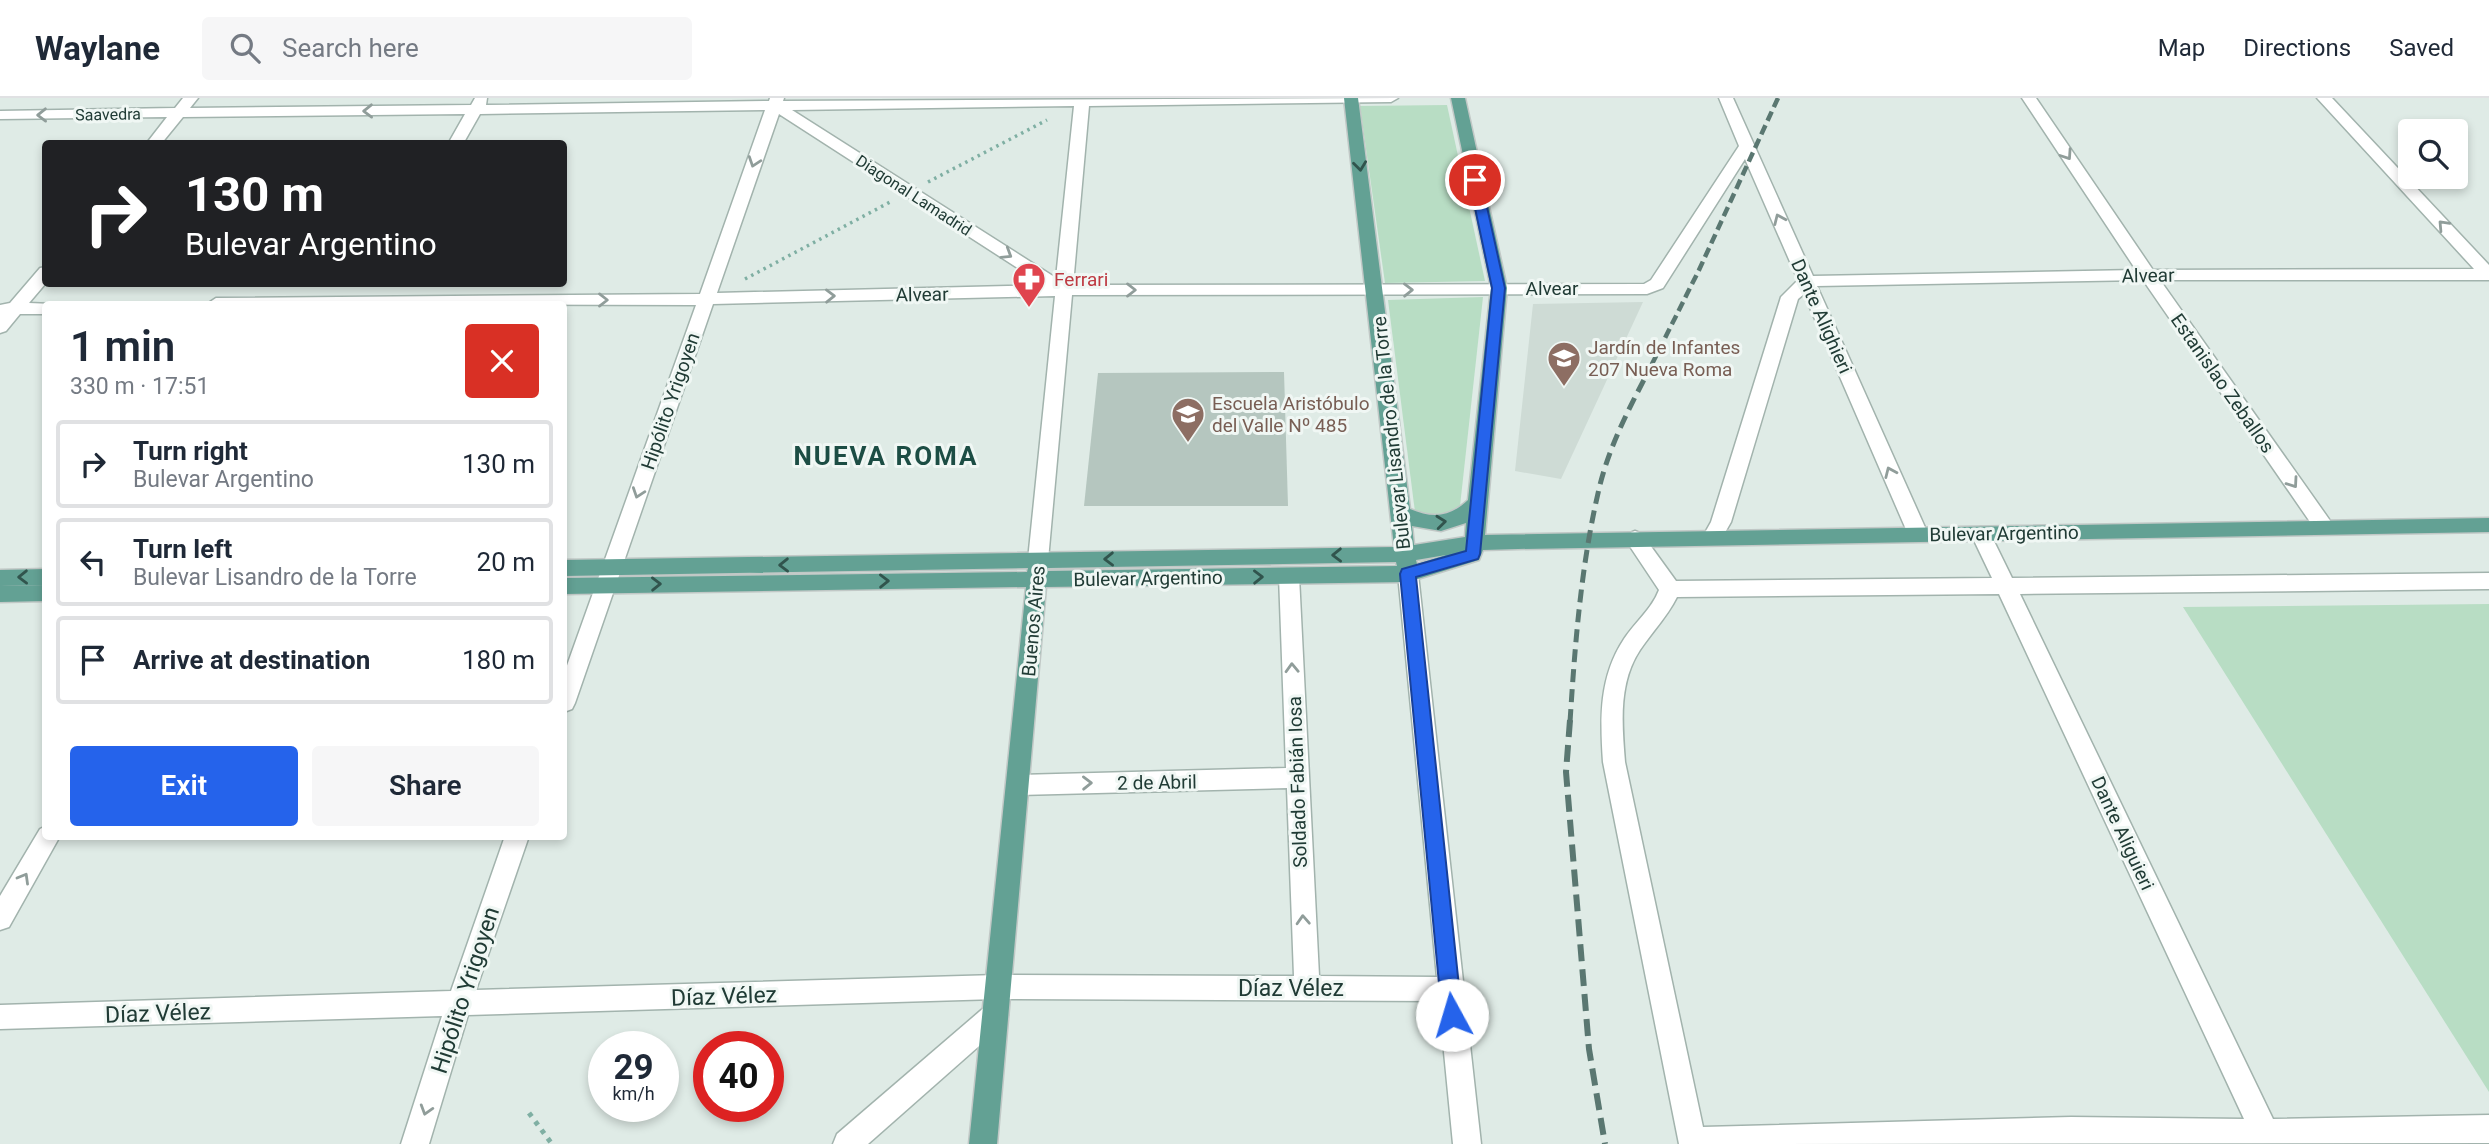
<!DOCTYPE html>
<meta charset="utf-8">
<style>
:root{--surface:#fff;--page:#f6f6f7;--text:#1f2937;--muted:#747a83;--line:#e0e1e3;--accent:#2563eb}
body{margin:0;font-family:Roboto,sans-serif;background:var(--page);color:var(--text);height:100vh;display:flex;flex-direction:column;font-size:26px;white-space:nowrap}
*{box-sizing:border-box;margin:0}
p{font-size:23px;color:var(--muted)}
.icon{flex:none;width:38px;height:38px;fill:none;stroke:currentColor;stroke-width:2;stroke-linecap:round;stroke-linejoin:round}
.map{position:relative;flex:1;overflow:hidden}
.details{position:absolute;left:42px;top:203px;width:525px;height:539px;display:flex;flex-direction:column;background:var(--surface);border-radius:7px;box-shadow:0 4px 10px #0003}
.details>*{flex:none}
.hud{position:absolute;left:42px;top:42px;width:525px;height:147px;border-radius:7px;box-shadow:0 4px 10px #0003;background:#202124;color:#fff;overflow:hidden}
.buttons{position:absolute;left:2398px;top:21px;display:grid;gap:14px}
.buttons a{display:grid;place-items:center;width:70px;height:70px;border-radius:7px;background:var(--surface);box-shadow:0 4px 10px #0003;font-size:35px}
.speed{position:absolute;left:588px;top:933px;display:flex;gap:14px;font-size:35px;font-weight:700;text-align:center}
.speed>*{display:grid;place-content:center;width:91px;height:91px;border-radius:50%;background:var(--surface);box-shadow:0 4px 10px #0003;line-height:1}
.speed small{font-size:18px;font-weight:400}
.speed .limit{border:10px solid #d22;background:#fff;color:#111}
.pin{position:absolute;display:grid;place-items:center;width:60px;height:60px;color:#fff;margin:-30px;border:4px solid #fff;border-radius:50%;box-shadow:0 2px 7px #0007}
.me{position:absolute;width:77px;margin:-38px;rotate:354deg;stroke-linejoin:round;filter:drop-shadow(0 0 5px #0008)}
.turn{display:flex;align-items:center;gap:24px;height:147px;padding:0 28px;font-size:32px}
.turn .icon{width:91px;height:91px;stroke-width:2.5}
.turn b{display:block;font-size:49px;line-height:60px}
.round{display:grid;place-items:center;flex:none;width:74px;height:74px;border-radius:7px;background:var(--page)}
.summary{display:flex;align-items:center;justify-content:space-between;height:119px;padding:0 28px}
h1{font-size:42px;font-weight:600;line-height:52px}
.action{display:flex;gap:14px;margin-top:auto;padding:14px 28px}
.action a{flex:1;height:80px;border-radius:7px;background:var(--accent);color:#fff;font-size:28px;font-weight:600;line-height:80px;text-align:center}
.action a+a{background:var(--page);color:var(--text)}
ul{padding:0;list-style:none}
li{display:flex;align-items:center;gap:21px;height:88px;margin:0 14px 10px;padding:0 14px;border:4px solid var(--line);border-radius:7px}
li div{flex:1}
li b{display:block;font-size:26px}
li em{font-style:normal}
header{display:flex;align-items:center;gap:42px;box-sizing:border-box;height:98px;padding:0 35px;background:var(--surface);border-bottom:2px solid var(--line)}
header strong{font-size:33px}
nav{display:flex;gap:38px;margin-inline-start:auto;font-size:24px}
.search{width:490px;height:63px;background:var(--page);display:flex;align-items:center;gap:18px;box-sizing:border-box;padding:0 24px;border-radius:7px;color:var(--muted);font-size:26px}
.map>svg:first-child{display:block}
.built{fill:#cedbd5}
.green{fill:#b8ddc4}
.building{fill:#b5c6bf}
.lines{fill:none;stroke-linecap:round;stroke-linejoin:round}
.minor-casing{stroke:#a2b3ad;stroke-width:3}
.major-casing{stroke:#c1c8c6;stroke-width:3}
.path-far1{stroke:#7fafa3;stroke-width:3.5;stroke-dasharray:2.5 4.5;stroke-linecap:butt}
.path{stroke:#7fafa3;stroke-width:5;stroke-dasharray:4.5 6;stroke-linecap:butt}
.minor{fill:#fff;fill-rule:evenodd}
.major{fill:#63a194;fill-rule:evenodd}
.rail-far2{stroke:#5a7771;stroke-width:4.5;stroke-dasharray:10 5;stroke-linecap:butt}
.rail-far1{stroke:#5a7771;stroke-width:5;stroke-dasharray:13 7;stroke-linecap:butt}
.rail{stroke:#5a7771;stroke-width:6;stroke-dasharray:17 8;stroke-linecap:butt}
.oneway{stroke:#909d9a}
.oneway2{stroke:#31544d}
.route{fill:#2563eb;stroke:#184099;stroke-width:2}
.labels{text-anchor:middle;stroke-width:6;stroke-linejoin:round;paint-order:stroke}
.far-street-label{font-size:16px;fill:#203b35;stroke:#f0f7f4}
.street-label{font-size:19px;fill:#203b35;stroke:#f0f7f4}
.health-label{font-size:19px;fill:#be3a42;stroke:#f0f7f4;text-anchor:start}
.education-label{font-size:19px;fill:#785e54;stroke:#f0f7f4;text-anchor:start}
.near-street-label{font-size:23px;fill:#203b35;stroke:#f0f7f4}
.district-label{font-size:26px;font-weight:bold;letter-spacing:2px;fill:#1c4d44;stroke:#f0f7f4}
</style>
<header>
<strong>Waylane</strong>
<div class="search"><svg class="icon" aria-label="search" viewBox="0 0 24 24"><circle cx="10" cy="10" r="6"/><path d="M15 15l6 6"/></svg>Search here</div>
<nav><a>Map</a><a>Directions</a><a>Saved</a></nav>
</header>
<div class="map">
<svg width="2489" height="1046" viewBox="0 0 2489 1046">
<rect width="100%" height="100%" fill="#dfebe6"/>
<polygon class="built" points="1643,204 1561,381 1515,373 1533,206"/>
<g class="green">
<polygon points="1447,7 1485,183 1385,185 1360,8"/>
<polygon points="1483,199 1460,408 1438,420 1415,414 1388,202"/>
<polygon points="2489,506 2489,994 2183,509"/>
</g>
<polygon class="building" points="1284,274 1288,408 1084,408 1098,275"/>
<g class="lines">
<defs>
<g id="minor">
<path d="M183,0H198L190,10L471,7L475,0H487L486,7L769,3L770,0H784L783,3L1398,0L1391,4L1089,8L1073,187L1644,186L1651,182L1739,48L1719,0H1733L1813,178L2136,172L2022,0H2036L2153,172L2474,171L2317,0H2332L2489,167V182H2160L2331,424L2334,429L2331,434L2324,436L2317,434L2143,182L1817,188L1928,436L1925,441L1918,443L1911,441L1908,436L1804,196L1798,201L1731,424L1719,445L1712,447L1705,445L1702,440L1711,424L1781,199L1798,182L1745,61L1663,190L1647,196L1072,197L1048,462L1045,467L1038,470L1031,467L1028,462L1055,198L713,206L575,605L572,611L564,614V576L696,207L207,206L216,200L700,196L765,12L480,16L463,46H448L465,16L183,19L161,46H146L167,19L0,21V13L175,10ZM1074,8L1056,180L792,12ZM779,16L1044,187L717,195Z"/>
<polygon points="46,169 46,185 29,205 52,206 46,206 46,216 20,216 6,233 0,235 0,207 10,205 40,170"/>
<path d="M1981,429L1988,431L2012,480L2489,475V491L2020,496L2273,1021L2489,1017V1045L1679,1046L1603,664C1600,620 1599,579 1624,541C1635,524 1652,511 1659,492L1625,441L1628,436L1635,433L1642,436L1676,483L1992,480L1971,436L1974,431ZM1999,496L2244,1021L2071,1019L1703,1029L1625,664C1622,627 1618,585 1640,552C1652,534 1667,519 1677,499Z"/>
<polygon points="1408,468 1415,470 1418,476 1481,1046 1453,1046 1439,903 997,901 468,917 429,1046 401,1046 442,918 0,931 0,907 451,893 505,738 529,738 476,892 997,877 1294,878 1287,690 1019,697 1011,694 1008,687 1011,680 1019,677 1286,670 1279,478 1282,472 1289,470 1296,472 1299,478 1319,878 1437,879 1398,476 1401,470"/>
<polygon points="46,728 46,738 60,738 9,829 0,832 0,798 40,731"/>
<polygon points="995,905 1004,908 1008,917 1004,926 868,1046 833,1046 837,1036 986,908"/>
</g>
<g id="major">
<path d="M1344,0H1358L1410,411C1433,421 1450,419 1468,402L1491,190L1451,0H1465L1507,190L1485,437L2489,420V434L1518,451L1483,452L1479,462L1408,484L1046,489L997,1046H969L1026,489L564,496V480L1027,474L1028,470L564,478V462L1394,449ZM1466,425L1465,439L1414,447L1412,428L1441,433ZM1446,457L1417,466L1416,462ZM1396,464L1397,468L1048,473V470Z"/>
<polygon points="46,471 46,487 0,488 0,472"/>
<polygon points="46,487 46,503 0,504 0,488"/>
</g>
</defs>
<use href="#minor" class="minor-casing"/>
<use href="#major" class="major-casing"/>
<g class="path-far1">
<polyline points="928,84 1047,22"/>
<polyline points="745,181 892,103"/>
</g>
<polyline class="path" points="529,1015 552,1046"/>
<use href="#minor" class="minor"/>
<use href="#major" class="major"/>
<polyline class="rail-far2" points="1645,280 1699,172 1778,0"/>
<path class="rail-far1" d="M1570,624C1575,546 1581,467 1599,391C1608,352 1627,314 1646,278"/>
<polyline class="rail" points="1570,622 1566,674 1589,951 1605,1046"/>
</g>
<defs><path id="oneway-chevron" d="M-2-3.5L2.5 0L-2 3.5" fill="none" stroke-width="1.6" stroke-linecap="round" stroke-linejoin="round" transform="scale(1.75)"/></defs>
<g class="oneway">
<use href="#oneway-chevron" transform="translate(368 13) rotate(179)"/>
<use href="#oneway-chevron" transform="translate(42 17) rotate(179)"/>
<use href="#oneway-chevron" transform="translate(2067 57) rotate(56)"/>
<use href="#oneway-chevron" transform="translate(754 64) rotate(109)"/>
<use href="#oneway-chevron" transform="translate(1779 121) rotate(-114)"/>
<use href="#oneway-chevron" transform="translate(2443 127) rotate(-133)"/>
<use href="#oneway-chevron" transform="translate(1007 156) rotate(32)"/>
<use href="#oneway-chevron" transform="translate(1131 192)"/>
<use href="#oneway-chevron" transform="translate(1408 192) rotate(-1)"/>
<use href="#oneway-chevron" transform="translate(830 198) rotate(-1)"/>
<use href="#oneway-chevron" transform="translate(603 202)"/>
<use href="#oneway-chevron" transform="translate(1890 374) rotate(-114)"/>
<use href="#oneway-chevron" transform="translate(2293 385) rotate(55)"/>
<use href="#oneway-chevron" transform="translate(638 395) rotate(109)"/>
<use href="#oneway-chevron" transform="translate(1292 570) rotate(-92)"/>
<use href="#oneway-chevron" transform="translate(1087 685) rotate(-1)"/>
<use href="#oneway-chevron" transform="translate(24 780) rotate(-60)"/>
<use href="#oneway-chevron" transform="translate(1303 822) rotate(-93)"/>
<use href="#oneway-chevron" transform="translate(426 1012) rotate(107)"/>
</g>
<g class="oneway2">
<use href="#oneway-chevron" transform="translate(1360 68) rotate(83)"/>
<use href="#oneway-chevron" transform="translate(1441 424) rotate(-6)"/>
<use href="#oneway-chevron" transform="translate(1337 457) rotate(179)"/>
<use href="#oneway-chevron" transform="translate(1109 461) rotate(179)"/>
<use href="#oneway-chevron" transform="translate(784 467) rotate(179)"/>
<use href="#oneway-chevron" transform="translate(23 479) rotate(179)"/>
<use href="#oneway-chevron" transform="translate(1258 479) rotate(-1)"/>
<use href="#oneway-chevron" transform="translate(884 483) rotate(-1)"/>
<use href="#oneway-chevron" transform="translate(656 486) rotate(-1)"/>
</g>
<polygon class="route" points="1475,78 1481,82 1505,190 1480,456 1478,461 1416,479 1462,917 1459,924 1452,926 1445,924 1442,917 1400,476 1402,471 1466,453 1492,190 1469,82"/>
<defs>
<symbol id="pharmacy-pin" viewBox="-11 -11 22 30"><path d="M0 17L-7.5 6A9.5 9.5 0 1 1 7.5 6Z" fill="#e0444e" stroke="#f0f7f4"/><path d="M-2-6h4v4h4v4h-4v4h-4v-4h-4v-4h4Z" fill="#fff"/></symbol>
<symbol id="school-pin" viewBox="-11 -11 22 30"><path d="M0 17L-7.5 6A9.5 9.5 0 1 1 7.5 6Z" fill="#8d6e63" stroke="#f0f7f4"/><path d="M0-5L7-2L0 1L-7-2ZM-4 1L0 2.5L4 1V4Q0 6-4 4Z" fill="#fff"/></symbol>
</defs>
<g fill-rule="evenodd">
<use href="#pharmacy-pin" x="1010" y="162" width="38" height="52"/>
<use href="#school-pin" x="1545" y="241" width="38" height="52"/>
<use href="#school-pin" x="1169" y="297" width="38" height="52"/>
</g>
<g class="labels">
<g class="far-street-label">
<text transform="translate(108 16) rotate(-1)" y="6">Saavedra</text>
<text transform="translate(914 97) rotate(33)" y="6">Diagonal Lamadrid</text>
</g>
<g class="street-label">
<text transform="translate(2148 177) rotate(-1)" y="7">Alvear</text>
<text x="1552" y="197">Alvear</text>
<text transform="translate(922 196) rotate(-1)" y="7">Alvear</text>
<text transform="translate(1822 218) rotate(66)" y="7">Dante Alighieri</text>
<text transform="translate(2223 285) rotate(55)" y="7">Estanislao Zeballos</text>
<text transform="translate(670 303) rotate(-71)" y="7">Hipólito Yrigoyen</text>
<text transform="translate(1391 335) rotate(-96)" y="7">Bulevar Lisandro de la Torre</text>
<text transform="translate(2004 435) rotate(-1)" y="7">Bulevar Argentino</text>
<text transform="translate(1148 480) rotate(-1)" y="7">Bulevar Argentino</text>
<text transform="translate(1033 523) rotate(-85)" y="7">Buenos Aires</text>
<text transform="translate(1157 684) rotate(-1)" y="7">2 de Abril</text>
<text transform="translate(1297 684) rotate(-92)" y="7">Soldado Fabián Iosa</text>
<text transform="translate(2123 735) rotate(65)" y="7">Dante Aliguieri</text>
</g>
<g class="health-label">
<text x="1054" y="188">Ferrari</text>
</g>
<g class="education-label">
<text x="1588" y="256">Jardín de Infantes<tspan x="1588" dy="22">207 Nueva Roma</tspan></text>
<text x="1212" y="312">Escuela Aristóbulo<tspan x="1212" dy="22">del Valle Nº 485</tspan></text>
</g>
<g class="near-street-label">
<text x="1291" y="898">Díaz Vélez</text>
<text transform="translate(465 892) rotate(-72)" y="8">Hipólito Yrigoyen</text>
<text transform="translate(724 898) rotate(-2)" y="8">Díaz Vélez</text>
<text transform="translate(158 915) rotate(-2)" y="8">Díaz Vélez</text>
</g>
<g class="district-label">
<text x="886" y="367">NUEVA ROMA</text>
</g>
</g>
</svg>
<div class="buttons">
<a><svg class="icon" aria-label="search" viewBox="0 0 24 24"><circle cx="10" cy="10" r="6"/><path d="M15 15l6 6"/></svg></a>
</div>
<div class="speed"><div>29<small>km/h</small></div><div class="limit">40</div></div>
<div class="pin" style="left:1475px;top:82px;background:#d93025"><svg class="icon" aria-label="arrive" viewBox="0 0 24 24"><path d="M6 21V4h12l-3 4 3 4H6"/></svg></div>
<svg class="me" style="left:1452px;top:917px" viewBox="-20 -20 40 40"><circle r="19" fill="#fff"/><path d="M0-13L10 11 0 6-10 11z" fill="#2563eb"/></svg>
<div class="hud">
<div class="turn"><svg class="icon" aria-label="right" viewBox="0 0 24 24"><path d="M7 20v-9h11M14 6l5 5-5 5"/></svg><div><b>130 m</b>Bulevar Argentino</div></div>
</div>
<section class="details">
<div class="summary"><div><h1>1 min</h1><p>330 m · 17:51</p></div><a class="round" style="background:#d93025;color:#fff"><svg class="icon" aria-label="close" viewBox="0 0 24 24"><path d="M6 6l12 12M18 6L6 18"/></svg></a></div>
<ul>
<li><svg class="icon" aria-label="right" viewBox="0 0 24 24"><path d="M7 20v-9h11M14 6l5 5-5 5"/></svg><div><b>Turn right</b><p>Bulevar Argentino</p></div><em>130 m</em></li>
<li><svg class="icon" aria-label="left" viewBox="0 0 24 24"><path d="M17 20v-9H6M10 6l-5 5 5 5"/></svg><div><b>Turn left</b><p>Bulevar Lisandro de la Torre</p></div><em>20 m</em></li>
<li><svg class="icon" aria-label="arrive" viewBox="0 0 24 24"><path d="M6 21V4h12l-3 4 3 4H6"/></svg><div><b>Arrive at destination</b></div><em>180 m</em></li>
</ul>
<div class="action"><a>Exit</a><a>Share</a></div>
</section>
</div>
